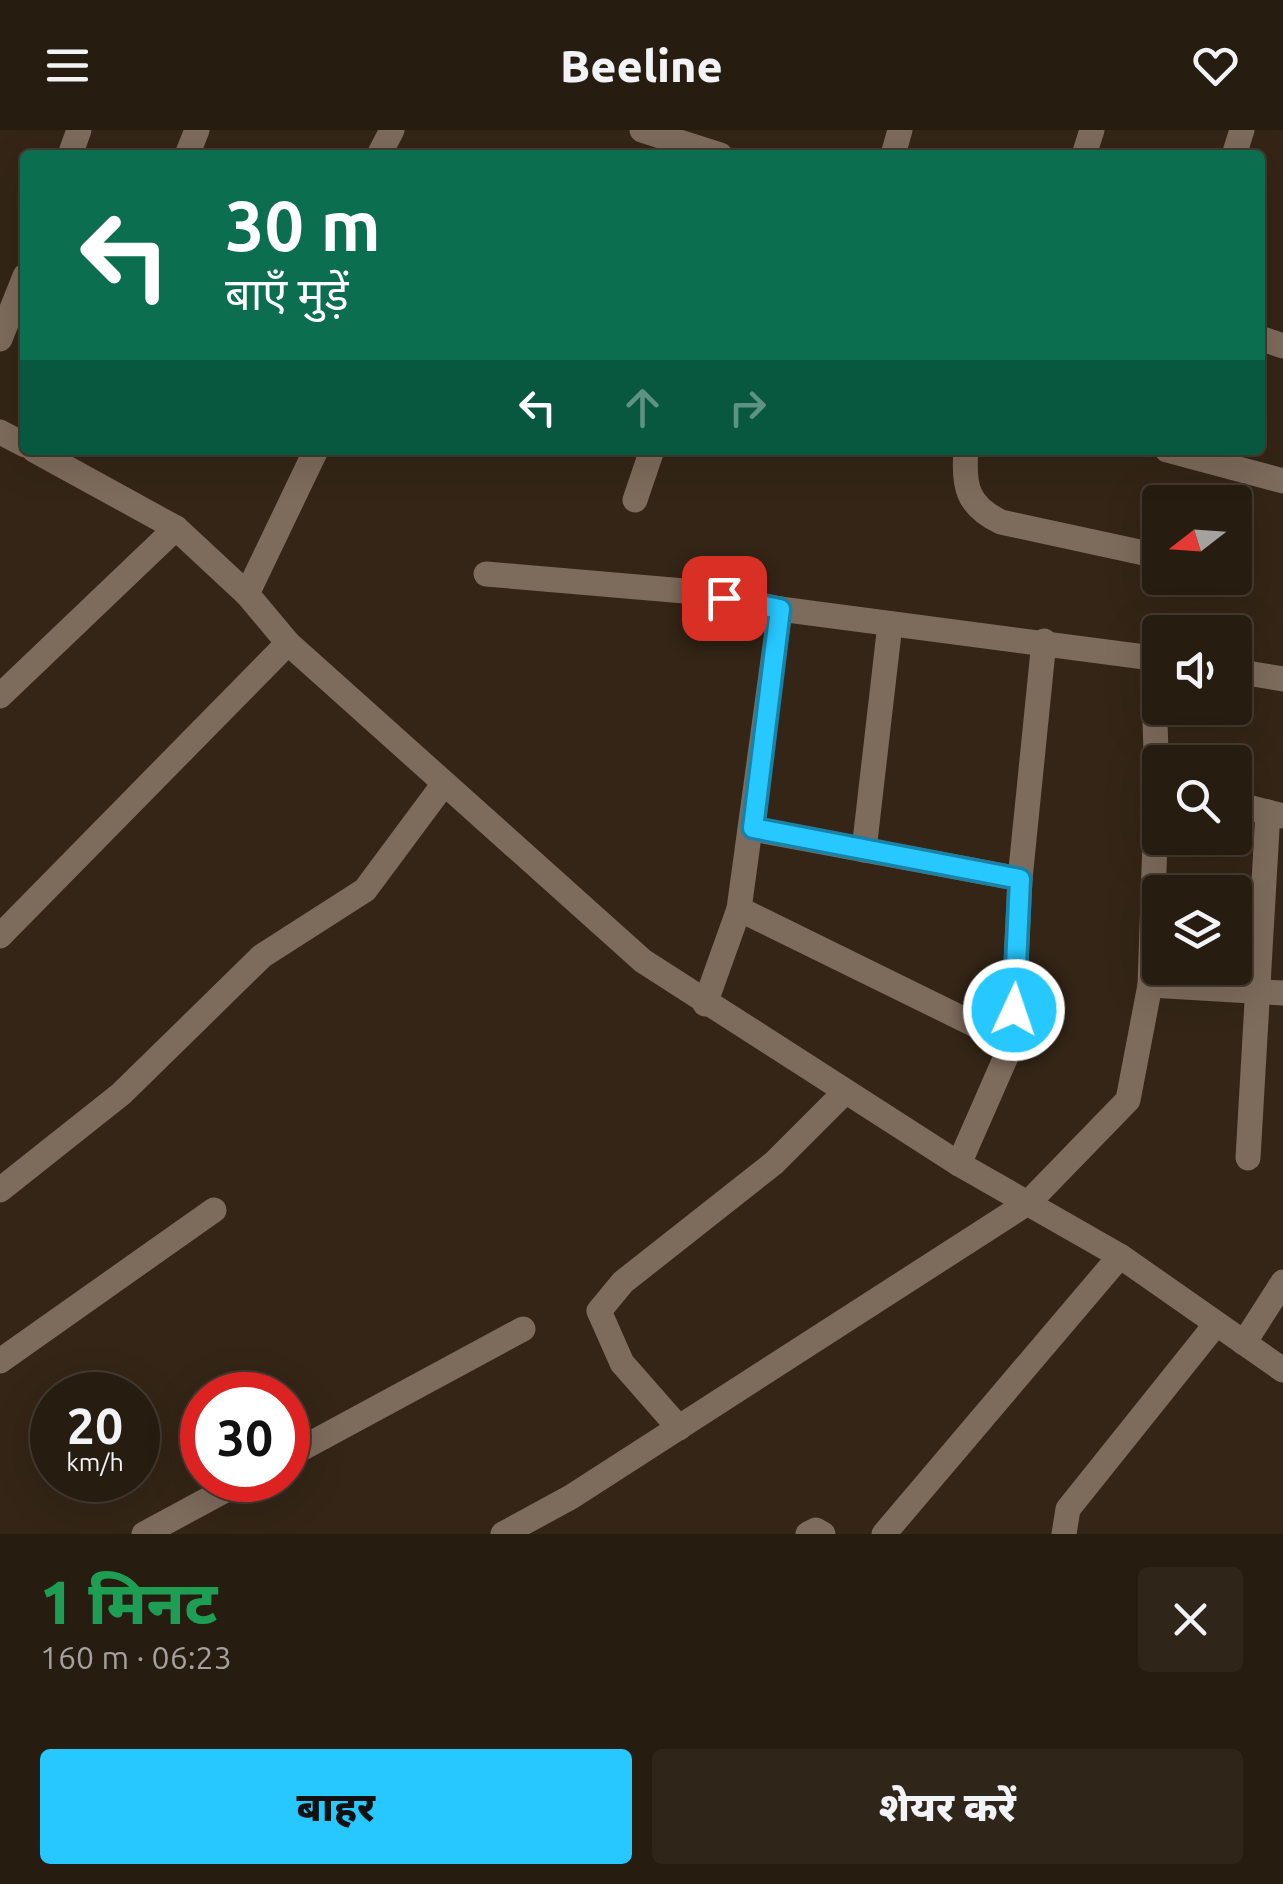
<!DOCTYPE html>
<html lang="hi">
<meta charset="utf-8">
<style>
:root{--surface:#271c10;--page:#2f2519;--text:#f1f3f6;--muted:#a4a19f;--line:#433a30;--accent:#27c8ff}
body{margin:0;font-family:Ubuntu,"Noto Sans Devanagari",sans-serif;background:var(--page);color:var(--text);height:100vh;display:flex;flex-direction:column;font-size:38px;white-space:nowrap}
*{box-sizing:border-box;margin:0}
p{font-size:32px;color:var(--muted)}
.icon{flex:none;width:55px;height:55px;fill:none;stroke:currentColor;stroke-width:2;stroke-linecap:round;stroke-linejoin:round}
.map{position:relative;height:1404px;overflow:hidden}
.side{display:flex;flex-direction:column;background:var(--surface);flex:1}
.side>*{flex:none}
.banner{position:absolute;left:20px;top:20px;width:1245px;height:305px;border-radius:10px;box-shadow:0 10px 40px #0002,0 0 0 2px var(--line);background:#0b6e4f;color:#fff;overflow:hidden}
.needle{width:65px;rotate:253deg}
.fabs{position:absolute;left:1142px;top:355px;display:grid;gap:20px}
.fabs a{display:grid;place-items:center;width:110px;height:110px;border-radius:10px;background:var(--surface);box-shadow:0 10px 40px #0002,0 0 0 2px var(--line);font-size:50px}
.speed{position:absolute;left:30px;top:1242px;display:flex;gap:20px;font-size:50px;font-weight:700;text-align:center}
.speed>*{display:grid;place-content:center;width:130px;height:130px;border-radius:50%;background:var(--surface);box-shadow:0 10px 40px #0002,0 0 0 2px var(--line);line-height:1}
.speed small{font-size:25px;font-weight:400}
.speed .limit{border:15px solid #d22;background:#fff;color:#111}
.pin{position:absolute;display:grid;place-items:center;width:85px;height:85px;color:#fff;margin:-42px;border-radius:20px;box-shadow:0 5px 15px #0006}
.me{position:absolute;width:110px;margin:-55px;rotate:3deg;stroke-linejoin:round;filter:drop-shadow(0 0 8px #0008)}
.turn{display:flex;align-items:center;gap:35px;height:210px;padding:0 40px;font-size:45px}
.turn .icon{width:130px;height:130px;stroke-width:2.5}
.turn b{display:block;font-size:70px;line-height:85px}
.lanes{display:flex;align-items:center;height:95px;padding:0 40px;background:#0003;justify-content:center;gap:50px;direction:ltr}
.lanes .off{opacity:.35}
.round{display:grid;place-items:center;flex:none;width:105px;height:105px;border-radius:10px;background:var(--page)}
.overview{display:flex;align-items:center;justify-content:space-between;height:170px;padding:0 40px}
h1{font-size:60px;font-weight:800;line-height:75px;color:#1e9e55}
.button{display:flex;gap:20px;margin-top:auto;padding:20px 40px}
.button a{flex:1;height:115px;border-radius:10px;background:var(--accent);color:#111;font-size:40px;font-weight:800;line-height:115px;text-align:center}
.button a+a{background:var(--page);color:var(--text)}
header{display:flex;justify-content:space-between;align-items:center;height:130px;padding:0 40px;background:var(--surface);font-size:45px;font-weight:800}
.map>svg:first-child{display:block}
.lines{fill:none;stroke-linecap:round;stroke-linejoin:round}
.street{stroke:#7d6b5b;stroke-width:25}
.route-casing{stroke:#1982a6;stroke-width:25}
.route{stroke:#27c8ff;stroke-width:18}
</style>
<header><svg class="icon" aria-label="menu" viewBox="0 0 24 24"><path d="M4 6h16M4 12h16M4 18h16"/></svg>Beeline<svg class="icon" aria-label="heart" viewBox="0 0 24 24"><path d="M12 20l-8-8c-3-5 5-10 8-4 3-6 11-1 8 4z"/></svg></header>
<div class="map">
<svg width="1283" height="1404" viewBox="0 0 1283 1404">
<rect width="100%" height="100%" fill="#342516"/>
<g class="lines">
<g class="street">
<polyline points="642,0 720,25"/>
<polyline points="70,25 79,0"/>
<polyline points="187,25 197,0"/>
<polyline points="379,25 392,0"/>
<polyline points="893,25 900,0"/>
<polyline points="1084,25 1092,0"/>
<polyline points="1234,25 1242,0"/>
<polyline points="1260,208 1283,216"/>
<polyline points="0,209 25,146"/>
<polyline points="0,302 25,315"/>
<polyline points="34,320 176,398 247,464 288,513 643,831 959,1034 1120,1126 1283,1240"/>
<path d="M966,320C963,356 967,376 1001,392L1144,423"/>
<polyline points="1167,320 1283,351"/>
<polyline points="635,370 652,320"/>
<polyline points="486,444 696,462 780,479 1160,529"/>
<polyline points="247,464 316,320"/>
<polyline points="1235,541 1283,549"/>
<polyline points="0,566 176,398"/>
<polyline points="1235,674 1283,686"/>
<polyline points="753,699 1020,749"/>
<polyline points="864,720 890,494"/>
<polyline points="739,779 1012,913"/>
<polyline points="0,806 288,513"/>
<polyline points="1150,855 1283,863"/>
<polyline points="705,874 739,779 780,479"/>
<polyline points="1248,1028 1268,682"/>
<polyline points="959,1034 1012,913 1020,749 1044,511"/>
<polyline points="0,1060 121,964 262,826 365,760 443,655"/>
<polyline points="1244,1213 1283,1152"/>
<polyline points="0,1231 214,1080"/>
<polyline points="679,1298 622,1233 599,1181 623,1152 774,1033 845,962"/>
<polyline points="288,1326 523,1199"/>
<polyline points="144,1404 244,1350"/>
<polyline points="503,1404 571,1367 1029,1072 1128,970 1150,855 1157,654 1153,528"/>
<polyline points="808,1404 816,1400 823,1404"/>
<polyline points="884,1404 1120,1126"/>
<polyline points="1064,1404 1068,1379 1216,1194"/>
</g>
</g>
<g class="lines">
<defs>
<polyline id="route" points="724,468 780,479 753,698 1020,749 1014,880"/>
</defs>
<use href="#route" class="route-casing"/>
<use href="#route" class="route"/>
</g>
</svg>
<div class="fabs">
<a><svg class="needle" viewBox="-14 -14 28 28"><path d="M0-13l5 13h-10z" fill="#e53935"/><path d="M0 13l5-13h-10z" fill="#a4a19f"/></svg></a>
<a><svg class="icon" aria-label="sound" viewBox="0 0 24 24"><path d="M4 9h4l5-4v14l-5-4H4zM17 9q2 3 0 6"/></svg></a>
<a><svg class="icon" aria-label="search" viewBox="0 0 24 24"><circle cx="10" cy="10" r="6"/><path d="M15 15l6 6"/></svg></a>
<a><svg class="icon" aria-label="layers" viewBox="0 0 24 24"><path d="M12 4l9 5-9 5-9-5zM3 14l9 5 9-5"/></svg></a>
</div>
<div class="speed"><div>20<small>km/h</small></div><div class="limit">30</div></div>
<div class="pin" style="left:724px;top:468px;background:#d93025"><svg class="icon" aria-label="arrive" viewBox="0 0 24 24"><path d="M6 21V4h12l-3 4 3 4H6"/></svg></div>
<svg class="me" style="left:1014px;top:880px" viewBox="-20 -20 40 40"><circle r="17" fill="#27c8ff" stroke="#fff" stroke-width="3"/><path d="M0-11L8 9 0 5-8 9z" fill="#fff"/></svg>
<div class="banner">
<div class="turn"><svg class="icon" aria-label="left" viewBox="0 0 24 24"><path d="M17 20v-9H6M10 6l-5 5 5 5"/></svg><div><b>30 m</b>बाएँ मुड़ें</div></div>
<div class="lanes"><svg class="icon" aria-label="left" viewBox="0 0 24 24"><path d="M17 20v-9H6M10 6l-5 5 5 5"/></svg><svg class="icon off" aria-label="ahead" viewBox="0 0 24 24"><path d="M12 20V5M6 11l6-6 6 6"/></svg><svg class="icon off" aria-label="right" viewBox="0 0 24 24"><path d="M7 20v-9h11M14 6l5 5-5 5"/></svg></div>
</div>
</div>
<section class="side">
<div class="overview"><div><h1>1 मिनट</h1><p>160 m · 06:23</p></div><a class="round"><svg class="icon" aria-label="close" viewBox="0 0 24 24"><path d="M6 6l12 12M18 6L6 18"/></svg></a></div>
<div class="button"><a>बाहर</a><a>शेयर करें</a></div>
</section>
